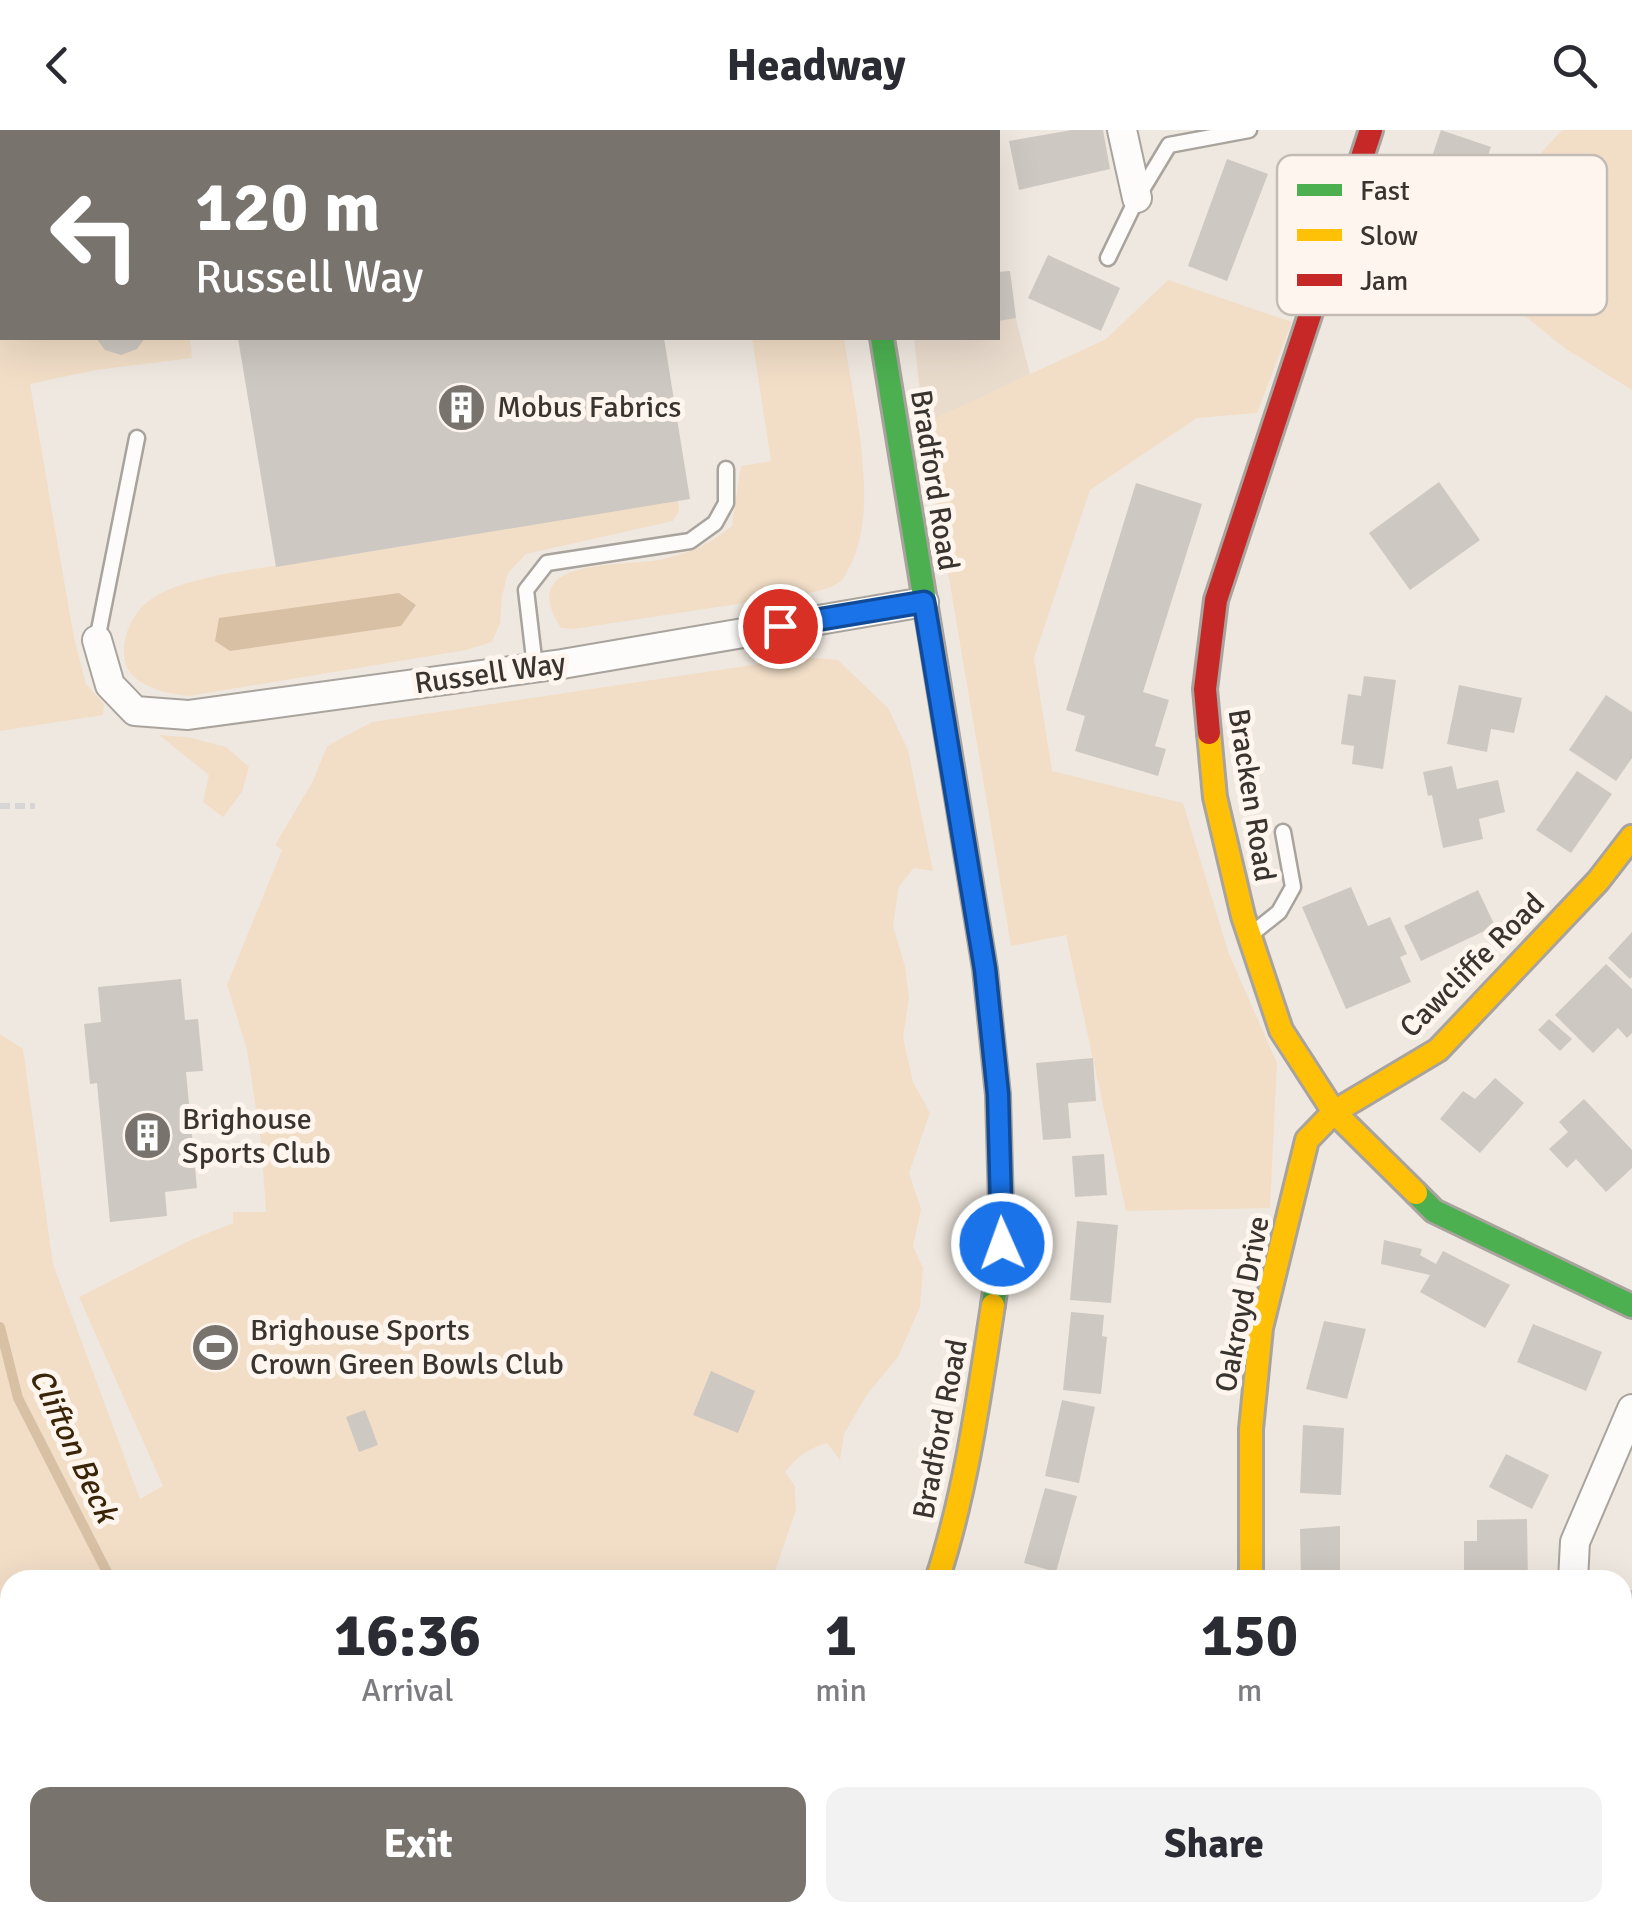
<!DOCTYPE html>
<style>
:root{--surface:#fff;--page:#f2f2f3;--text:#2b2b33;--muted:#7c7c81;--accent:#79736d}
body{margin:0;font-family:Signika,sans-serif;background:var(--page);color:var(--text);height:100vh;display:flex;flex-direction:column;font-size:38px;white-space:nowrap}
*{box-sizing:border-box;margin:0}
p{font-size:32px;color:var(--muted)}
.icon{flex:none;width:55px;height:55px;fill:none;stroke:currentColor;stroke-width:2;stroke-linecap:round;stroke-linejoin:round}
.map{position:relative;flex:1;overflow:hidden}
.panel{position:absolute;left:0px;top:1440px;width:1632px;height:352px;display:flex;flex-direction:column;background:var(--surface);border-radius:30px 30px 0 0;box-shadow:0 10px 40px #0002}
.panel>*{flex:none}
.guide{position:absolute;left:0px;top:0px;width:1000px;height:210px;box-shadow:0 10px 40px #0002;background:#79736d;color:#fff;overflow:hidden}
.pin{position:absolute;display:grid;place-items:center;width:85px;height:85px;color:#fff;margin:-42px;border:5px solid #fff;border-radius:50%;box-shadow:0 2px 10px #0007}
.me{position:absolute;width:110px;margin:-55px;rotate:358deg;stroke-linejoin:round;filter:drop-shadow(0 0 8px #0008)}
.turn{display:flex;align-items:center;gap:35px;height:210px;padding:0 30px;font-size:45px}
.turn .icon{width:130px;height:130px;stroke-width:2.5}
.turn b{display:block;font-size:70px;line-height:85px}
.eta{display:flex;justify-content:space-evenly;align-items:center;height:170px;text-align:center}
.eta b{font-size:60px;font-weight:700;line-height:70px}
.cta{display:flex;gap:20px;margin-top:auto;padding:20px 30px}
.cta a{flex:1;height:115px;border-radius:20px;background:var(--accent);color:#fff;font-size:40px;font-weight:700;line-height:115px;text-align:center}
.cta a+a{background:var(--page);color:var(--text)}
header{display:flex;justify-content:space-between;align-items:center;height:130px;padding:0 30px;background:var(--surface);font-size:45px;font-weight:700}
.map>svg:first-child{display:block}
.built{fill:#eadccd}
.green{fill:#f2dec7}
.water{fill:#d8c0a5}
.lines{fill:none;stroke-linecap:round;stroke-linejoin:round}
.stream{stroke:#d8c0a5;stroke-width:10}
.building{fill:#cdc8c1}
.lane-casing{stroke:#a9a39d;stroke-width:19}
.street-casing{stroke:#a9a39d;stroke-width:32}
.fast-casing{stroke:#a9a39d;stroke-width:28}
.slow-casing{stroke:#a9a39d;stroke-width:28}
.jam-casing{stroke:#a9a39d;stroke-width:28}
.path{stroke:#d8d6d4;stroke-width:6;stroke-dasharray:10 5;stroke-linecap:butt}
.lane{stroke:#fdfcfa;stroke-width:14}
.street{stroke:#fdfcfa;stroke-width:28}
.fast{stroke:#4caf50;stroke-width:22}
.slow{stroke:#ffc107;stroke-width:22}
.jam{stroke:#c62828;stroke-width:22}
.route-casing{stroke:#114b97;stroke-width:25}
.route{stroke:#1a73e8;stroke-width:18}
.labels{text-anchor:middle;stroke-width:10;stroke-linejoin:round;paint-order:stroke}
.poi-label{font-size:30px;fill:#39342f;stroke:#fef6ee;text-anchor:start}
.street-label{font-size:30px;fill:#39342f;stroke:#fef6ee}
.water-label{font-size:32px;font-style:italic;fill:#3b2508;stroke:#fef6ee}
.key{fill:#fef6ee;stroke:#c3bcb5;stroke-width:2.5}
.key-label{font-size:28px;fill:#39342f}
</style>
<header><svg class="icon" aria-label="back" viewBox="0 0 24 24"><path d="M15 5l-7 7 7 7"/></svg>Headway<svg class="icon" aria-label="search" viewBox="0 0 24 24"><circle cx="10" cy="10" r="6"/><path d="M15 15l6 6"/></svg></header>
<div class="map">
<svg width="1632" height="1791" viewBox="0 0 1632 1791">
<rect width="100%" height="100%" fill="#efe8e0"/>
<polygon class="built" points="1010,141 1016,189 1030,244 924,298 914,208 998,208 998,142"/>
<g class="green">
<polygon points="1562,0 1632,0 1632,260 1566,219 1488,157 1541,23"/>
<polygon points="0,45 2,45 2,208 190,208 192,228 96,240 30,254 74,508 86,554 104,574 103,585 0,601"/>
<polygon points="1168,150 1292,192 1257,283 1197,288 1090,360 1034,528 1052,641 1183,673 1229,824 1277,933 1270,1078 1126,1081 1066,805 1011,816 923,294 1106,209"/>
<path d="M752,208H844C853,272 881,378 850,436C847,441 846,446 842,450C831,461 799,465 783,467L574,499L561,498C514,425 623,438 663,429C695,421 706,416 732,396L741,336L771,331Z"/>
<path d="M678,371L679,381L673,391L526,424L508,443L502,467L500,493L492,512L466,520L189,566C172,564 153,561 138,550C111,532 127,485 150,470C171,455 198,450 223,444Z"/>
<path d="M805,527L838,530L888,578L908,620L933,741L914,738L899,756L893,796L905,836L909,868L903,907L913,952L930,983L909,1043L921,1079L913,1116L923,1138L920,1177L898,1227L866,1266L844,1304L840,1330L827,1313C809,1318 797,1327 785,1342L795,1356L796,1380L772,1450H10V1782L666,1783L664,1791L643,1787L639,1791H0V904L23,919L53,1134L140,1369L163,1356L79,1167L193,1109L233,1093V1082H266L261,1012L247,920L227,855L282,720L275,715L313,651L327,616L372,592Z"/>
<polygon points="159,605 187,607 226,617 249,637 242,662 223,687 203,672 209,645"/>
</g>
<polygon class="water" points="399,463 416,475 401,496 230,521 215,511 219,488"/>
<g class="lines">
<g class="stream">
<polyline points="75,2 76,0"/>
<polyline points="0,45 2,45"/>
<polyline points="0,1197 18,1268 111,1450"/>
<polyline points="201,1782 202,1791"/>
</g>
</g>
<g class="building">
<polygon points="1072,0 1103,0 1110,39 1019,60 1009,11"/>
<polygon points="1441,0 1491,17 1463,96 1414,79"/>
<polygon points="1227,29 1268,44 1227,151 1188,136"/>
<polygon points="1048,125 1120,158 1101,201 1028,168"/>
<polygon points="1010,141 1016,188 998,191 998,142"/>
<polygon points="96,208 145,208 137,219 121,225 105,220"/>
<polygon points="238,208 664,208 690,369 276,437"/>
<polygon points="1439,352 1480,410 1410,460 1369,403"/>
<polygon points="1136,353 1202,374 1143,562 1169,570 1155,616 1166,619 1158,646 1075,621 1085,586 1066,580"/>
<polygon points="1364,546 1396,550 1383,639 1352,634 1354,616 1341,614 1348,564 1361,566"/>
<polygon points="1459,555 1522,568 1514,603 1491,599 1487,622 1447,614"/>
<polygon points="1606,565 1632,582 1632,628 1616,651 1569,620"/>
<polygon points="1452,636 1457,659 1498,650 1505,682 1479,689 1483,709 1443,718 1432,665 1428,666 1423,642"/>
<polygon points="1577,641 1612,664 1571,723 1536,700"/>
<polygon points="1351,757 1368,796 1390,787 1407,824 1400,827 1411,852 1346,879 1302,777"/>
<polygon points="1478,760 1495,796 1421,831 1404,796"/>
<polygon points="1632,802 1632,847 1630,849 1608,828"/>
<polygon points="1606,834 1632,859 1632,903 1627,908 1618,898 1593,923 1555,885"/>
<polygon points="181,849 185,890 198,889 203,941 186,942 197,1058 165,1062 167,1086 110,1092 97,953 90,954 84,894 101,892 98,857"/>
<polygon points="1549,889 1572,909 1560,921 1538,900"/>
<polygon points="1093,928 1096,971 1068,973 1071,1008 1043,1010 1036,933"/>
<polygon points="1495,948 1524,973 1480,1023 1440,989 1463,961 1475,969"/>
<polygon points="1584,969 1632,1020 1632,1038 1606,1062 1576,1029 1567,1038 1549,1019 1568,1002 1559,992"/>
<polygon points="1104,1024 1107,1065 1075,1067 1072,1026"/>
<polygon points="1077,1091 1118,1095 1111,1173 1070,1170"/>
<polygon points="1384,1110 1422,1119 1420,1125 1436,1134 1443,1121 1510,1155 1485,1198 1420,1162 1430,1145 1381,1134"/>
<polygon points="1071,1182 1104,1185 1102,1206 1107,1207 1101,1264 1063,1260"/>
<polygon points="1324,1191 1366,1199 1347,1269 1306,1259"/>
<polygon points="1533,1194 1602,1222 1586,1261 1517,1232"/>
<polygon points="711,1241 755,1261 738,1303 693,1285"/>
<polygon points="1062,1270 1095,1277 1079,1353 1045,1346"/>
<polygon points="365,1280 378,1315 359,1322 346,1287"/>
<polygon points="1303,1295 1344,1298 1341,1365 1300,1363"/>
<polygon points="1506,1324 1549,1345 1532,1379 1489,1357"/>
<polygon points="1045,1358 1077,1366 1056,1442 1024,1433"/>
<polygon points="1527,1389 1528,1450 1479,1450 1479,1446 1464,1447 1464,1411 1477,1411 1477,1390"/>
<polygon points="1340,1396 1340,1450 1301,1450 1300,1399"/>
<rect x="1622" y="1460" width="10" height="62"/>
<polygon points="682,1782 736,1782 733,1791 680,1791"/>
<polygon points="886,1782 928,1782 925,1791 883,1791"/>
</g>
<g class="lines">
<defs>
<g id="lane">
<polyline points="1108,128 1137,68 1169,15 1249,0"/>
<polyline points="97,510 137,308"/>
<polyline points="535,537 526,460 547,433 690,411 715,393 726,373 726,339"/>
<polyline points="1254,802 1279,782 1293,757 1283,702"/>
</g>
<g id="street">
<polyline points="1122,0 1137,68"/>
<polyline points="97,510 110,555 135,581 188,585 562,534 924,472"/>
<polyline points="1573,1450 1575,1412 1632,1279"/>
<polyline points="1622,1585 1632,1585"/>
<polyline points="1622,1776 1632,1774"/>
<polyline points="1540,1791 1589,1782"/>
</g>
<g id="fast">
<polyline points="850,0 850,2"/>
<polyline points="882,208 985,839 998,965 1002,1114 993,1175"/>
<polyline points="1416,1063 1434,1081 1632,1176"/>
</g>
<g id="slow">
<polyline points="1209,603 1215,667 1243,786 1281,900 1334,982 1416,1063"/>
<path d="M937,1450C966,1362 979,1267 993,1175"/>
<polyline points="1251,1450 1251,1299 1261,1198 1307,1010 1334,982 1438,920 1598,751 1632,707"/>
<polyline points="828,1791 830,1782"/>
</g>
<polyline id="jam" points="1209,603 1205,559 1216,470 1371,0"/>
</defs>
<use href="#lane" class="lane-casing"/>
<use href="#street" class="street-casing"/>
<use href="#fast" class="fast-casing"/>
<use href="#slow" class="slow-casing"/>
<use href="#jam" class="jam-casing"/>
<polyline class="path" points="0,676 35,676"/>
<use href="#lane" class="lane"/>
<use href="#street" class="street"/>
<use href="#fast" class="fast"/>
<use href="#slow" class="slow"/>
<use href="#jam" class="jam"/>
</g>
<g class="lines">
<defs>
<polyline id="route" points="780,496 924,472 985,839 998,964 1002,1114"/>
</defs>
<use href="#route" class="route-casing"/>
<use href="#route" class="route"/>
</g>
<defs>
<symbol id="building-disc" viewBox="-11 -11 22 22"><circle r="9.5" fill="#79736d" stroke="#fef6ee"/><path d="M-4-6H4V6H1V3H-1V6H-4ZM-2.5-4.3h1.7v1.8h-1.7ZM.8-4.3h1.7v1.8H.8ZM-2.5-1h1.7V.8h-1.7ZM.8-1h1.7V.8H.8Z" fill="#fff"/></symbol>
<symbol id="stadium-disc" viewBox="-11 -11 22 22"><circle r="9.5" fill="#79736d" stroke="#fef6ee"/><path d="M0-5a6.5 5 0 1 0 0 10a6.5 5 0 1 0 0-10ZM-3.5-1.8h7v3.6h-7Z" fill="#fff"/></symbol>
</defs>
<g fill-rule="evenodd">
<use href="#building-disc" x="434" y="250" width="55" height="55"/>
<use href="#building-disc" x="120" y="978" width="55" height="55"/>
<use href="#stadium-disc" x="188" y="1190" width="55" height="55"/>
</g>
<g class="labels">
<g class="poi-label">
<text x="497" y="287">Mobus Fabrics</text>
<text x="182" y="999">Brighouse<tspan x="182" dy="34">Sports Club</tspan></text>
<text x="250" y="1210">Brighouse Sports<tspan x="250" dy="34">Crown Green Bowls Club</tspan></text>
</g>
<g class="street-label">
<text transform="translate(935 350) rotate(81)" y="10">Bradford Road</text>
<text transform="translate(490 543) rotate(-8)" y="10">Russell Way</text>
<text transform="translate(1252 665) rotate(81)" y="10">Bracken Road</text>
<text transform="translate(1472 835) rotate(-45)" y="10">Cawcliffe Road</text>
<text transform="translate(1242 1174) rotate(-79)" y="10">Oakroyd Drive</text>
<text transform="translate(940 1299) rotate(-79)" y="10">Bradford Road</text>
</g>
<g class="water-label">
<text transform="translate(74 1315) rotate(65)" y="11">Clifton Beck</text>
</g>
</g>
<rect x="1277" y="25" width="330" height="160" rx="15" class="key"/>
<rect x="1297" y="54" width="45" height="12" fill="#4caf50"/>
<rect x="1297" y="99" width="45" height="12" fill="#ffc107"/>
<rect x="1297" y="144" width="45" height="12" fill="#c62828"/>
<g class="key-label">
<text x="1360" y="70">Fast</text>
<text x="1360" y="115">Slow</text>
<text x="1360" y="160">Jam</text>
</g>
</svg>
<div class="pin" style="left:780px;top:496px;background:#d93025"><svg class="icon" aria-label="arrive" viewBox="0 0 24 24"><path d="M6 21V4h12l-3 4 3 4H6"/></svg></div>
<svg class="me" style="left:1002px;top:1114px" viewBox="-20 -20 40 40"><circle r="17" fill="#1a73e8" stroke="#fff" stroke-width="3"/><path d="M0-11L8 9 0 5-8 9z" fill="#fff"/></svg>
<div class="guide">
<div class="turn"><svg class="icon" aria-label="left" viewBox="0 0 24 24"><path d="M17 20v-9H6M10 6l-5 5 5 5"/></svg><div><b>120 m</b>Russell Way</div></div>
</div>
<section class="panel">
<div class="eta">
<div><b>16:36</b><p>Arrival</p></div>
<div><b>1</b><p>min</p></div>
<div><b>150</b><p>m</p></div>
</div>
<div class="cta"><a>Exit</a><a>Share</a></div>
</section>
</div>
